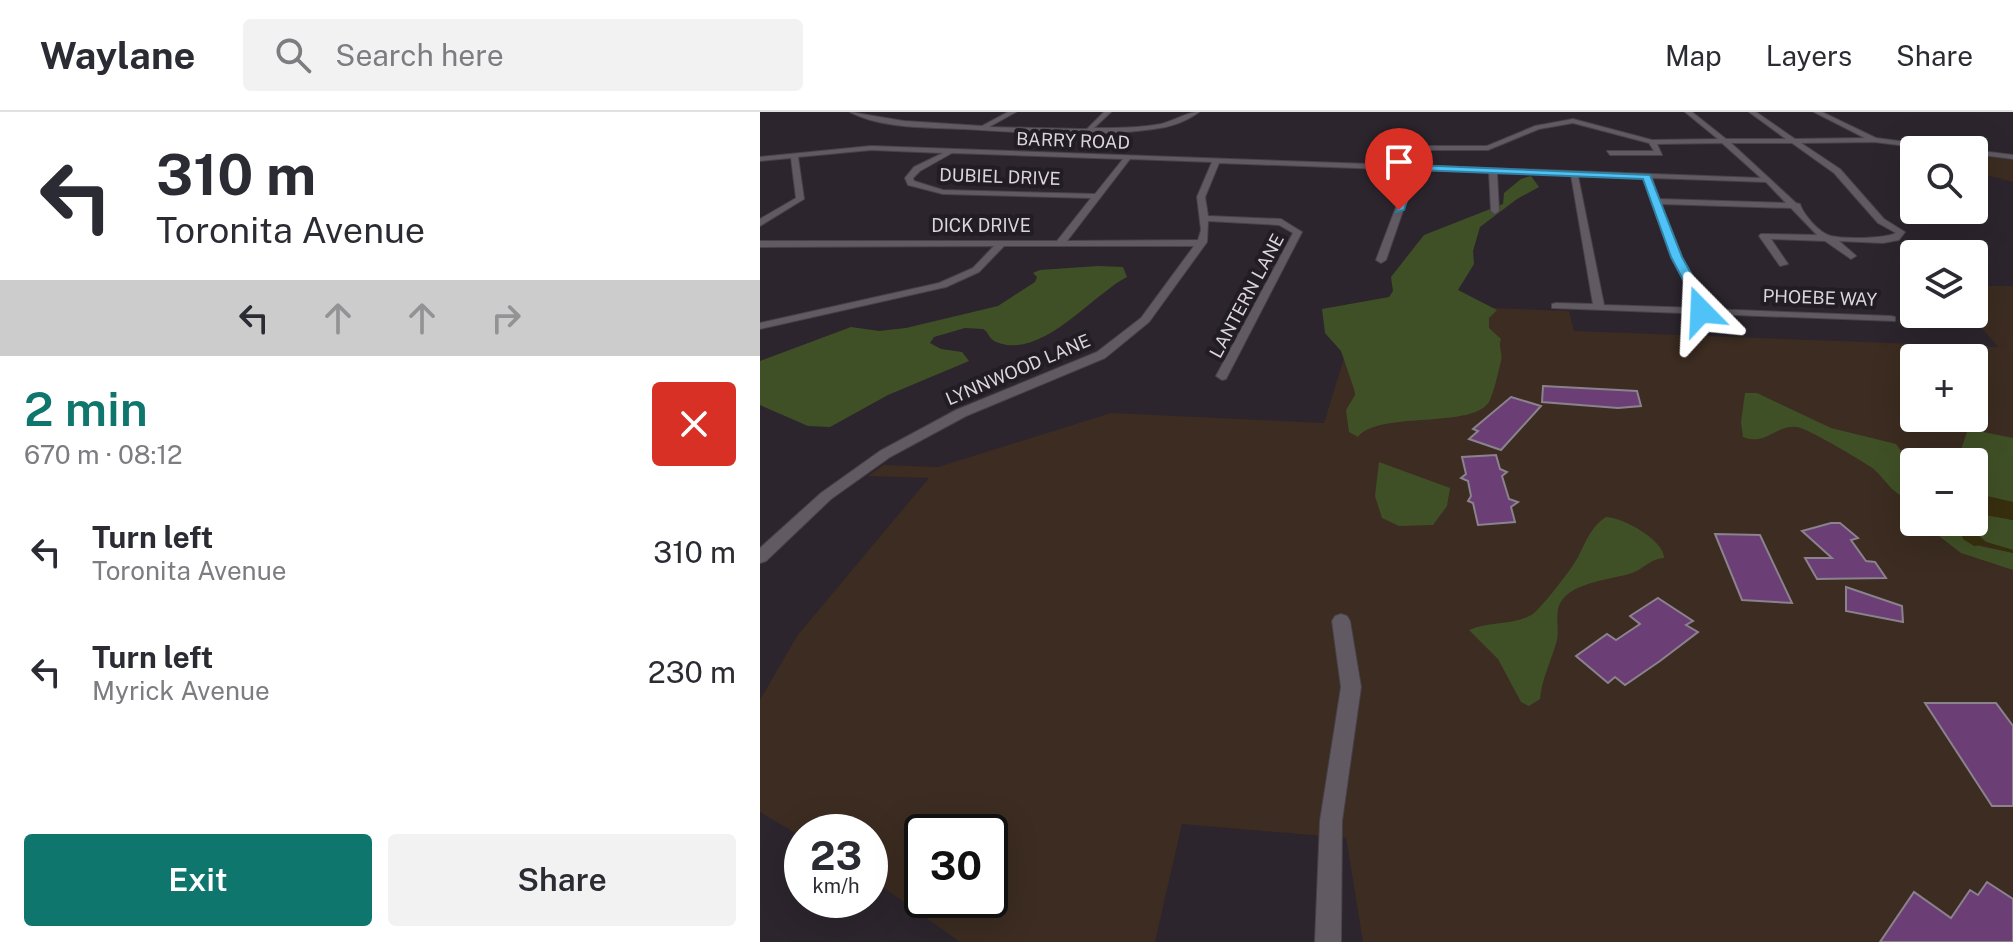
<!DOCTYPE html>
<meta charset="utf-8">
<style>
:root{--surface:#fff;--page:#f2f2f3;--text:#2b2b33;--muted:#7c7c81;--line:#e1e1e2;--accent:#0f766e}
body{margin:0;font-family:"Public Sans",sans-serif;background:var(--page);color:var(--text);height:100vh;display:flex;flex-direction:column;font-size:30px;white-space:nowrap}
*{box-sizing:border-box;margin:0}
p{font-size:26px;color:var(--muted)}
.icon{flex:none;width:44px;height:44px;fill:none;stroke:currentColor;stroke-width:2;stroke-linecap:round;stroke-linejoin:round}
.map{position:relative;flex:1;overflow:hidden}
.sheet{display:flex;flex-direction:column;background:var(--surface);width:760px}
.sheet>*{flex:none}
.banner{background:#fff;color:var(--text);overflow:hidden}
.tools{position:absolute;left:1140px;top:24px;display:grid;gap:16px}
.tools a{display:grid;place-items:center;width:88px;height:88px;border-radius:8px;background:var(--surface);box-shadow:0 8px 32px #0002;font-size:40px}
.speed{position:absolute;left:24px;top:702px;display:flex;gap:16px;font-size:40px;font-weight:700;text-align:center}
.speed>*{display:grid;place-content:center;width:104px;height:104px;border-radius:50%;background:var(--surface);box-shadow:0 8px 32px #0002;line-height:1}
.speed small{font-size:20px;font-weight:400}
.speed .limit{border:4px solid #111;border-radius:12px;background:#fff;color:#111}
.pin{position:absolute;display:grid;place-items:center;width:68px;height:68px;color:#fff;margin:-82px -34px;border-radius:50% 50% 50% 0;rotate:-45deg;box-shadow:0 0 8px #0007}
.pin .icon{rotate:45deg}
.me{position:absolute;width:88px;margin:-44px;rotate:339deg;stroke-linejoin:round;filter:drop-shadow(0 0 6px #0008)}
.turn{display:flex;align-items:center;gap:28px;height:168px;padding:0 24px;font-size:36px}
.turn .icon{width:104px;height:104px;stroke-width:2.5}
.turn b{display:block;font-size:56px;line-height:68px}
.lanes{display:flex;align-items:center;height:76px;padding:0 24px;background:#0003;justify-content:center;gap:40px;direction:ltr}
.lanes .off{opacity:.35}
.round{display:grid;place-items:center;flex:none;width:84px;height:84px;border-radius:8px;background:var(--page)}
.headline{display:flex;align-items:center;justify-content:space-between;height:136px;padding:0 24px}
h1{font-size:48px;font-weight:600;line-height:60px;color:var(--accent)}
.cta{display:flex;gap:16px;margin-top:auto;padding:16px 24px}
.cta a{flex:1;height:92px;border-radius:8px;background:var(--accent);color:#fff;font-size:32px;font-weight:600;line-height:92px;text-align:center}
.cta a+a{background:var(--page);color:var(--text)}
ul{padding:0;list-style:none}
li{display:flex;align-items:center;gap:24px;height:120px;padding:0 24px}
li div{flex:1}
li b{display:block;font-size:30px}
li em{font-style:normal}
header{display:flex;align-items:center;gap:48px;box-sizing:border-box;height:112px;padding:0 40px;background:var(--surface);border-bottom:2px solid var(--line)}
header strong{font-size:38px}
nav{display:flex;gap:44px;margin-inline-start:auto;font-size:28px}
.search{width:560px;height:72px;background:var(--page);display:flex;align-items:center;gap:20px;box-sizing:border-box;padding:0 28px;border-radius:8px;color:var(--muted);font-size:30px}
main{display:flex;flex:1;min-height:0}
.map>svg:first-child{display:block}
.education{fill:#3c2c21;fill-rule:evenodd}
.green{fill:#405026}
.sand{fill:#372f0e}
.building{fill:#6b3f75;stroke:#8a828c;stroke-width:2}
.lines{fill:none;stroke-linecap:round;stroke-linejoin:round}
.minor-casing{stroke:#474249;stroke-width:2}
.minor{fill:#625a63;fill-rule:evenodd}
.route{fill:#4fc3f7;stroke:#337fa1;stroke-width:2}
.labels{text-anchor:middle;stroke-width:8;stroke-linejoin:round;paint-order:stroke}
.far-street-label{font-size:18px;fill:#dad5db;stroke:#221c24}
</style>
<header>
<strong>Waylane</strong>
<div class="search"><svg class="icon" aria-label="search" viewBox="0 0 24 24"><circle cx="10" cy="10" r="6"/><path d="M15 15l6 6"/></svg>Search here</div>
<nav><a>Map</a><a>Layers</a><a>Share</a></nav>
</header>
<main>
<section class="sheet">
<div class="banner">
<div class="turn"><svg class="icon" aria-label="left" viewBox="0 0 24 24"><path d="M17 20v-9H6M10 6l-5 5 5 5"/></svg><div><b>310 m</b>Toronita Avenue</div></div>
<div class="lanes"><svg class="icon" aria-label="left" viewBox="0 0 24 24"><path d="M17 20v-9H6M10 6l-5 5 5 5"/></svg><svg class="icon off" aria-label="ahead" viewBox="0 0 24 24"><path d="M12 20V5M6 11l6-6 6 6"/></svg><svg class="icon off" aria-label="ahead" viewBox="0 0 24 24"><path d="M12 20V5M6 11l6-6 6 6"/></svg><svg class="icon off" aria-label="right" viewBox="0 0 24 24"><path d="M7 20v-9h11M14 6l5 5-5 5"/></svg></div>
</div>
<div class="headline"><div><h1>2 min</h1><p>670 m · 08:12</p></div><a class="round" style="background:#d93025;color:#fff"><svg class="icon" aria-label="close" viewBox="0 0 24 24"><path d="M6 6l12 12M18 6L6 18"/></svg></a></div>
<ul>
<li><svg class="icon" aria-label="left" viewBox="0 0 24 24"><path d="M17 20v-9H6M10 6l-5 5 5 5"/></svg><div><b>Turn left</b><p>Toronita Avenue</p></div><em>310 m</em></li>
<li><svg class="icon" aria-label="left" viewBox="0 0 24 24"><path d="M17 20v-9H6M10 6l-5 5 5 5"/></svg><div><b>Turn left</b><p>Myrick Avenue</p></div><em>230 m</em></li>
</ul>
<div class="cta"><a>Exit</a><a>Share</a></div>
</section>
<div class="map">
<svg width="1253" height="830" viewBox="0 0 1253 830">
<rect width="100%" height="100%" fill="#2c252d"/>
<g class="education">
<polygon points="1214,43 1253,48 1253,70 1214,60"/>
<path d="M1214,174H1253V830H603L586,726L422,712L395,830H200L110,766V720H42V725L0,700V588L37,524L169,366L108,364L124,353L178,355L351,301L564,311L601,191L809,199L814,219L1238,235L1210,202H1214ZM1154,246H1214V306H1154ZM1154,350H1214V410H1154ZM162,720H230V788H162Z"/>
</g>
<g class="green">
<path d="M771,64L779,75L757,87L720,115L713,139L714,152L698,178L737,198L729,206V216L741,227C738,236 743,241 741,249C738,261 735,276 730,288C717,318 618,298 598,325L589,320L586,298L595,283L594,277L581,239L565,221L562,197L629,185L633,179L631,165L664,123L743,92L744,81L761,67Z"/>
<path d="M338,154L363,155L367,165C332,183 283,246 239,231C227,227 231,222 223,217L205,216L174,225L170,231L181,237L202,240L209,249L128,283L70,315L48,314L0,293V249L91,215L119,219L146,216L238,194L275,170L277,165L273,161L280,158Z"/>
<path d="M985,281H997L1071,316L1136,332L1154,357V386C1133,387 1126,366 1111,355C1097,346 1055,321 1041,316C1018,309 1007,335 983,325L981,310Z"/>
<polygon points="1208,317 1253,326 1253,390 1214,385 1214,350 1197,350"/>
<polygon points="619,350 690,376 687,394 673,413 639,414 622,406 615,384"/>
<polygon points="1219,401 1253,408 1253,438 1226,430 1217,423"/>
<path d="M846,405C864,406 904,428 904,446C890,447 885,456 872,461C852,468 804,470 798,497C796,507 799,517 797,528C792,547 782,566 780,587L769,594L761,590L738,547L709,518C729,509 757,514 774,501C782,495 815,453 819,443C825,431 832,413 846,405Z"/>
<polygon points="1181,410 1212,410 1210,421 1220,434 1253,441 1253,458 1201,441 1179,424"/>
</g>
<polygon class="sand" points="1227,384 1253,390 1253,408 1219,402 1217,422 1226,430 1253,438 1253,441 1225,433 1214,434 1203,427 1202,423 1210,420 1214,385"/>
<g class="building">
<polygon points="783,274 877,279 881,294 858,296 782,290"/>
<polygon points="751,285 781,294 741,338 709,327 718,319 713,317"/>
<polygon points="736,343 740,357 747,360 742,364 749,387 758,390 751,395 755,410 718,413 713,391 708,389 711,384 708,369 701,366 706,362 702,345"/>
<polygon points="1071,411 1080,411 1098,426 1091,428 1106,449 1115,450 1126,466 1057,467 1045,446 1072,446 1042,419"/>
<polygon points="955,422 1000,423 1032,491 982,488"/>
<polygon points="1086,475 1142,494 1143,510 1086,499"/>
<polygon points="898,486 933,509 926,513 938,520 900,549 865,573 855,565 848,571 816,544 847,522 856,528 880,512 870,504"/>
<polygon points="1165,591 1236,591 1253,614 1253,694 1232,694"/>
<polygon points="1227,770 1253,787 1253,830 1120,830 1154,780 1191,806 1210,778 1218,783"/>
</g>
<g class="lines">
<defs>
<g id="minor">
<path d="M90,0L144,9L222,14L248,0H256L229,15L320,17H327L344,0H351L334,16C357,16 379,16 401,12C414,9 426,0 439,0C426,10 410,15 394,17C332,26 266,21 204,17C168,15 122,17 90,0Z"/>
<path d="M925,0H932L966,27H1026L989,0H996L1035,27L1105,26L1054,0H1062L1116,26L1200,37L1180,38L1114,30L1041,31L1080,57L1124,107L1145,120L1139,128L1123,131L1079,129L1094,142L1096,144L1091,147L1065,129L1011,127L1028,152L1020,154L999,124L1001,122L1057,123L1031,96L901,92L924,150L950,197L1131,204L1135,205V209L792,196V192L796,191L833,192L811,63L737,61L739,99L735,102L731,99L729,60L657,58L626,148L621,151L616,148L650,58L459,51L445,85L448,104L521,107L542,120L466,267L462,268L456,264L533,121L519,113L448,109L447,130L389,210L345,246L206,304L130,345L71,387L6,449L0,451V436L61,381L120,339L196,298L337,240L381,206L434,134H244L219,160L186,175L0,217V211L179,171L213,156L234,134L0,135V129H297L331,86L183,82L148,73L145,66L154,55L183,41L111,38L38,45L44,87L0,114V107L36,86L31,46L0,49V45L111,34L610,52L617,39L635,34H727L775,14L813,7L892,28L958,27ZM813,11L889,31L894,39H847L850,43H902L897,32L962,31L1001,66L617,52L623,42L636,38H728L779,17ZM971,31H1032L1074,61L1118,111L1136,121C1125,127 1084,127 1071,124C1059,121 1043,102 1040,92L1036,91ZM192,41L363,47L335,82L183,78L154,69L153,66L160,59ZM370,47L452,50L437,85L441,118L438,128L307,129ZM818,64L884,66L914,150L939,196L844,193ZM892,66L1006,70L1026,91L899,87Z"/>
<polygon points="1214,38 1253,43 1253,47 1214,42"/>
<polygon points="581,502 587,504 590,509 601,575 582,709 581,830 555,830 560,709 581,575 572,509 575,504"/>
</g>
</defs>
<use href="#minor" class="minor-casing"/>
<use href="#minor" class="minor"/>
</g>
<polygon class="route" points="654,53 890,63 922,145 952,199 946,203 935,199 938,196 911,145 883,67 657,58 644,98 636,100 649,56"/>
<g class="labels">
<g class="far-street-label">
<text transform="translate(313 29) rotate(2)" y="6">BARRY ROAD</text>
<text transform="translate(240 65) rotate(2)" y="6">DUBIEL DRIVE</text>
<text x="221" y="120">DICK DRIVE</text>
<text transform="translate(487 184) rotate(-62)" y="6">LANTERN LANE</text>
<text transform="translate(1060 186) rotate(2)" y="6">PHOEBE WAY</text>
<text transform="translate(258 258) rotate(-23)" y="6">LYNNWOOD LANE</text>
</g>
</g>
</svg>
<div class="tools">
<a><svg class="icon" aria-label="search" viewBox="0 0 24 24"><circle cx="10" cy="10" r="6"/><path d="M15 15l6 6"/></svg></a>
<a><svg class="icon" aria-label="layers" viewBox="0 0 24 24"><path d="M12 4l9 5-9 5-9-5zM3 14l9 5 9-5"/></svg></a>
<a>+</a>
<a>−</a>
</div>
<div class="speed"><div>23<small>km/h</small></div><div class="limit">30</div></div>
<div class="pin" style="left:639px;top:98px;background:#d93025"><svg class="icon" aria-label="arrive" viewBox="0 0 24 24"><path d="M6 21V4h12l-3 4 3 4H6"/></svg></div>
<svg class="me" style="left:941px;top:199px" viewBox="-20 -20 40 40"><path d="M0-17L14 15 0 8-14 15z" fill="#4fc3f7" stroke="#fff" stroke-width="4"/></svg>
</div>
</main>
